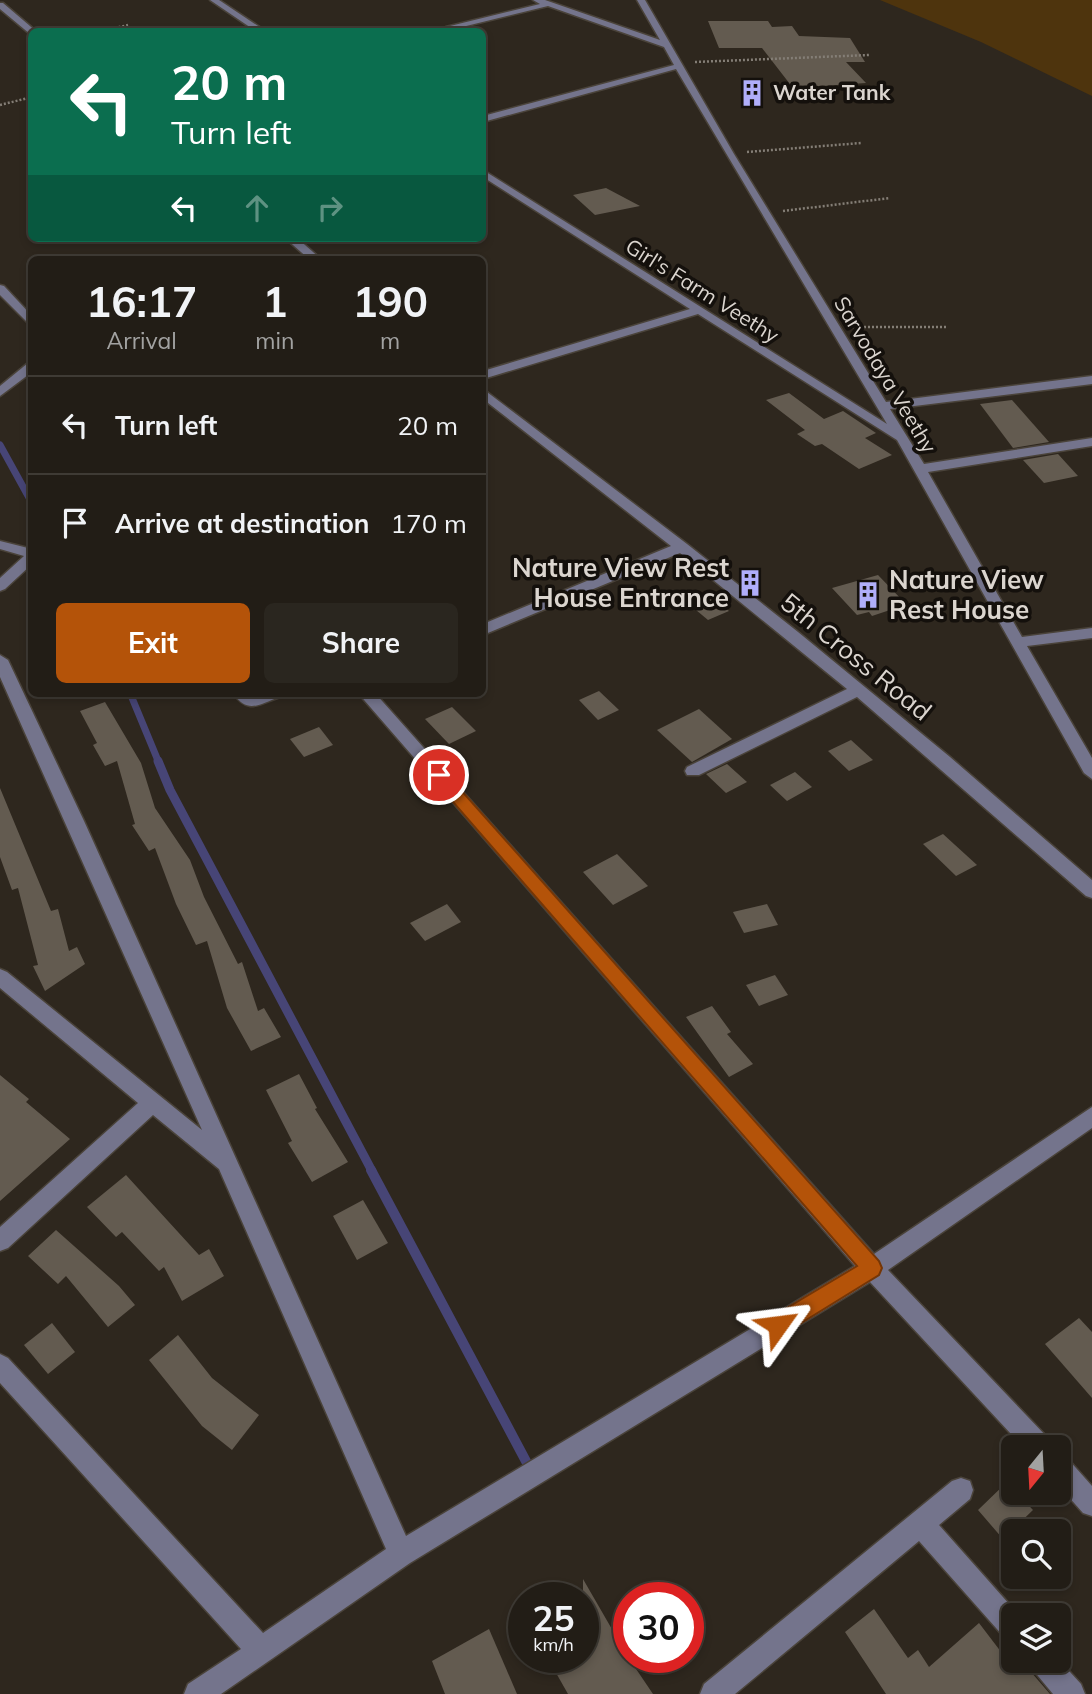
<!DOCTYPE html>
<style>
:root{--surface:#221d16;--page:#2a261f;--text:#f1f3f6;--muted:#a2a2a1;--line:#3f3b35;--accent:#b45309}
body{margin:0;font-family:Mulish,sans-serif;background:var(--page);color:var(--text);height:100vh;display:flex;flex-direction:column;font-size:26px;white-space:nowrap}
*{box-sizing:border-box;margin:0}
p{font-size:23px;color:var(--muted)}
.icon{flex:none;width:38px;height:38px;fill:none;stroke:currentColor;stroke-width:2;stroke-linecap:round;stroke-linejoin:round}
.map{position:relative;flex:1;overflow:hidden}
.sheet{position:absolute;left:28px;top:256px;width:458px;height:441px;display:flex;flex-direction:column;background:var(--surface);border-radius:10px;box-shadow:0 4px 10px #0003,0 0 0 2px var(--line)}
.sheet>*{flex:none}
.banner{position:absolute;left:28px;top:28px;width:458px;height:214px;border-radius:10px;box-shadow:0 4px 10px #0003,0 0 0 2px var(--line);background:#0b6e4f;color:#fff;overflow:hidden}
.needle{width:46px;rotate:198deg}
.tools{position:absolute;left:1001px;top:1435px;display:grid;gap:14px}
.tools a{display:grid;place-items:center;width:70px;height:70px;border-radius:10px;background:var(--surface);box-shadow:0 4px 10px #0003,0 0 0 2px var(--line);font-size:35px}
.speed{position:absolute;left:508px;top:1582px;display:flex;gap:14px;font-size:35px;font-weight:700;text-align:center}
.speed>*{display:grid;place-content:center;width:91px;height:91px;border-radius:50%;background:var(--surface);box-shadow:0 4px 10px #0003,0 0 0 2px var(--line);line-height:1}
.speed small{font-size:18px;font-weight:400}
.speed .limit{border:10px solid #d22;background:#fff;color:#111}
.pin{position:absolute;display:grid;place-items:center;width:60px;height:60px;color:#fff;margin:-30px;border:4px solid #fff;border-radius:50%;box-shadow:0 2px 7px #0007}
.me{position:absolute;width:77px;margin:-38px;rotate:59deg;stroke-linejoin:round;filter:drop-shadow(0 0 5px #0008)}
.turn{display:flex;align-items:center;gap:24px;height:147px;padding:0 28px;font-size:32px}
.turn .icon{width:91px;height:91px;stroke-width:2.5}
.turn b{display:block;font-size:49px;line-height:60px}
.lanes{display:flex;align-items:center;height:66px;padding:0 28px;background:#0003;justify-content:center;gap:35px;direction:ltr}
.lanes .off{opacity:.35}
.eta{display:flex;justify-content:space-evenly;align-items:center;height:119px;text-align:center}
.eta b{font-size:42px;font-weight:700;line-height:49px}
.primary-button{display:flex;gap:14px;margin-top:auto;padding:14px 28px}
.primary-button a{flex:1;height:80px;border-radius:10px;background:var(--accent);color:#fff;font-size:28px;font-weight:700;line-height:80px;text-align:center}
.primary-button a+a{background:var(--page);color:var(--text)}
ul{padding:0;list-style:none}
li{display:flex;align-items:center;gap:21px;height:98px;padding:0 28px;border-top:2px solid var(--line)}
li div{flex:1}
li b{display:block;font-size:26px}
li em{font-style:normal}
.map>svg:first-child{display:block}
.green{fill:#4e340d}
.lines{fill:none;stroke-linecap:round;stroke-linejoin:round}
.stream-far2{stroke:#474576;stroke-width:7}
.stream-far1{stroke:#474576;stroke-width:9}
.stream{stroke:#474576;stroke-width:10}
.building{fill:#635b50}
.minor-casing{stroke:#4a433a;stroke-width:3}
.path{stroke:#847e76;stroke-width:2.5;stroke-dasharray:2 2;stroke-linecap:butt}
.minor{fill:#74748c;fill-rule:evenodd}
.route{fill:#b45309;stroke:#753606;stroke-width:2}
.labels{text-anchor:middle;stroke-width:7;stroke-linejoin:round;paint-order:stroke}
.far-poi-label{font-size:21px;font-weight:bold;fill:#dbd5cf;stroke:#14100c;text-anchor:start}
.far-street-label{font-size:21px;fill:#dbd5cf;stroke:#14100c}
.poi-label{font-size:26px;font-weight:bold;fill:#dbd5cf;stroke:#14100c;text-anchor:end}
.street-label{font-size:26px;fill:#dbd5cf;stroke:#14100c}
</style>
<div class="map">
<svg width="1092" height="1694" viewBox="0 0 1092 1694">
<rect width="100%" height="100%" fill="#2e271e"/>
<polygon class="green" points="880,0 1092,0 1092,96 981,42"/>
<g class="lines">
<g class="stream-far2">
<polyline points="0,445 32,503"/>
<polyline points="130,693 159,763"/>
</g>
<polyline class="stream-far1" points="158,761 170,790 372,1171"/>
<polyline class="stream" points="371,1170 528,1465"/>
</g>
<g class="building">
<polygon points="708,21 768,21 772,27 792,26 799,36 850,38 865,62 846,62 866,83 793,88 762,48 719,48"/>
<polygon points="606,188 640,206 595,215 573,195"/>
<polygon points="789,393 824,419 843,411 876,433 865,438 892,455 859,469 822,444 815,446 797,434 805,430 766,400"/>
<polygon points="1012,400 1049,442 1013,448 980,404"/>
<polygon points="1058,454 1078,476 1044,483 1023,460"/>
<polygon points="878,575 903,601 894,604 899,607 872,616 869,612 857,615 832,588"/>
<polygon points="710,596 729,611 708,620 690,605"/>
<polygon points="599,691 619,710 598,720 579,700"/>
<polygon points="105,702 141,763 155,808 190,860 204,897 238,964 242,962 258,1011 264,1008 281,1037 251,1051 227,1008 207,941 196,945 176,904 155,848 149,851 132,825 135,824 117,761 105,766 93,745 97,743 80,711"/>
<polygon points="452,707 476,731 449,744 425,719"/>
<polygon points="699,709 732,739 692,762 657,730"/>
<polygon points="319,727 333,745 304,757 290,739"/>
<polygon points="851,740 873,760 849,771 828,751"/>
<polygon points="727,764 747,782 726,793 706,774"/>
<polygon points="795,772 812,787 787,801 770,785"/>
<polygon points="0,788 51,911 58,909 69,951 77,947 85,964 45,991 33,966 38,965 18,888 12,890 0,857"/>
<polygon points="943,834 977,865 956,876 923,844"/>
<polygon points="617,854 648,886 613,905 583,872"/>
<polygon points="447,904 461,922 425,941 410,923"/>
<polygon points="767,904 778,925 744,933 733,912"/>
<polygon points="775,975 788,995 759,1006 746,985"/>
<polygon points="712,1006 731,1032 727,1034 753,1064 729,1077 686,1017"/>
<polygon points="299,1074 317,1108 315,1109 348,1162 312,1182 288,1143 292,1141 266,1090"/>
<polygon points="0,1075 29,1099 26,1102 70,1139 0,1201"/>
<polygon points="126,1175 199,1255 209,1249 224,1276 182,1301 164,1267 159,1271 122,1232 116,1237 87,1207"/>
<polygon points="363,1200 388,1243 357,1260 333,1216"/>
<polygon points="56,1230 119,1286 135,1305 108,1327 66,1276 58,1284 28,1256"/>
<polygon points="1079,1318 1092,1332 1092,1398 1045,1344"/>
<polygon points="52,1323 75,1352 48,1374 24,1345"/>
<polygon points="178,1335 212,1378 259,1415 232,1450 202,1426 149,1360"/>
<polygon points="1007,1482 1013,1488 1013,1493 1017,1493 1033,1510 1003,1539 978,1510"/>
<polygon points="583,1579 628,1657 653,1694 568,1694 547,1657 583,1657"/>
<polygon points="874,1609 908,1658 918,1650 929,1667 979,1623 1008,1661 1027,1661 1031,1672 1050,1694 886,1694 845,1632"/>
<polygon points="489,1629 517,1694 445,1694 432,1661"/>
</g>
<g class="lines">
<defs>
<g id="minor">
<polygon points="210,0 219,0 267,32 257,32"/>
<polygon points="533,0 545,0 660,40 637,0 645,0 734,154 886,402 1092,376 1092,384 890,409 924,464 1092,438 1092,446 928,472 1022,637 1092,628 1092,638 1027,646 1092,758 1092,779 1084,773 897,440 698,314 483,379 483,371 690,309 483,177 483,170 887,424 676,69 483,122 483,116 674,65 664,47 548,6 458,28 462,32 453,32 446,27 540,4"/>
<polygon points="0,3 3,3 37,32 30,34 0,9"/>
<polygon points="285,238 297,238 321,259 309,259"/>
<polygon points="0,285 4,286 32,316 32,327 0,295"/>
<polygon points="28,363 32,363 32,372 0,396 0,386"/>
<polygon points="483,389 687,544 798,632 950,757 1092,880 1092,898 1086,896 857,697 699,775 687,775 685,771 687,767 847,689 680,553 483,635 483,624 671,546 483,399"/>
<polygon points="0,541 32,549 32,564 5,589 0,591 0,578 24,556 0,549"/>
<polygon points="0,655 8,660 84,821 406,1536 855,1266 358,693 375,693 874,1254 1092,1107 1092,1128 888,1270 1048,1438 1051,1447 1023,1447 870,1282 410,1563 221,1694 184,1694 188,1684 241,1649 0,1383 0,1354 8,1358 263,1633 386,1549 219,1169 153,1115 8,1248 0,1251 0,1227 138,1103 0,988 0,969 7,972 202,1130 0,677"/>
<path d="M233,693L252,695L282,693L280,697C259,704 248,715 233,693Z"/>
<polygon points="1059,1456 1068,1459 1092,1486 1092,1516 1083,1513 1059,1486"/>
<polygon points="961,1478 970,1481 973,1490 970,1499 939,1525 1019,1615 1013,1615 1013,1641 1004,1637 919,1541 735,1694 700,1694 704,1684 952,1481"/>
<polygon points="1059,1660 1081,1684 1085,1694 1053,1694 1033,1670 1029,1661"/>
</g>
</defs>
<use href="#minor" class="minor-casing"/>
<g class="path">
<polyline points="99,32 128,25"/>
<polyline points="695,62 869,55"/>
<polyline points="0,105 32,97"/>
<polyline points="747,152 861,143"/>
<polyline points="783,211 890,198"/>
<polyline points="852,327 946,327"/>
</g>
<use href="#minor" class="minor"/>
</g>
<polygon class="route" points="439,770 444,771 879,1261 882,1268 879,1275 785,1333 778,1336 770,1333 767,1325 770,1318 857,1266 433,779 431,775 433,771"/>
<defs>
<symbol id="building-bare" viewBox="-9 -9 18 18"><path d="M-4-6H4V6H1V3H-1V6H-4ZM-2.5-4.3h1.7v1.8h-1.7ZM.8-4.3h1.7v1.8H.8ZM-2.5-1h1.7V.8h-1.7ZM.8-1h1.7V.8H.8Z" fill="#b0aefa" stroke="#14100c" stroke-width="2.5" paint-order="stroke"/></symbol>
</defs>
<g fill-rule="evenodd">
<use href="#building-bare" x="733" y="74" width="38" height="38"/>
<use href="#building-bare" x="731" y="564" width="38" height="38"/>
<use href="#building-bare" x="849" y="576" width="38" height="38"/>
</g>
<g class="labels">
<g class="far-poi-label">
<text x="773" y="100">Water Tank</text>
</g>
<g class="far-street-label">
<text transform="translate(702 291) rotate(32)" y="7">Girl's Farm Veethy</text>
<text transform="translate(885 375) rotate(59)" y="7">Sarvodaya Veethy</text>
</g>
<g class="poi-label">
<text x="729" y="577">Nature View Rest<tspan x="729" dy="30">House Entrance</tspan></text>
<text x="889" y="589" text-anchor="start">Nature View<tspan x="889" dy="30">Rest House</tspan></text>
</g>
<g class="street-label">
<text transform="translate(856 657) rotate(39)" y="9">5th Cross Road</text>
</g>
</g>
</svg>
<div class="tools">
<a><svg class="needle" viewBox="-14 -14 28 28"><path d="M0-13l5 13h-10z" fill="#e53935"/><path d="M0 13l5-13h-10z" fill="#a2a2a1"/></svg></a>
<a><svg class="icon" aria-label="search" viewBox="0 0 24 24"><circle cx="10" cy="10" r="6"/><path d="M15 15l6 6"/></svg></a>
<a><svg class="icon" aria-label="layers" viewBox="0 0 24 24"><path d="M12 4l9 5-9 5-9-5zM3 14l9 5 9-5"/></svg></a>
</div>
<div class="speed"><div>25<small>km/h</small></div><div class="limit">30</div></div>
<div class="pin" style="left:439px;top:775px;background:#d93025"><svg class="icon" aria-label="arrive" viewBox="0 0 24 24"><path d="M6 21V4h12l-3 4 3 4H6"/></svg></div>
<svg class="me" style="left:778px;top:1325px" viewBox="-20 -20 40 40"><path d="M0-17L14 15 0 8-14 15z" fill="#b45309" stroke="#fff" stroke-width="4"/></svg>
<div class="banner">
<div class="turn"><svg class="icon" aria-label="left" viewBox="0 0 24 24"><path d="M17 20v-9H6M10 6l-5 5 5 5"/></svg><div><b>20 m</b>Turn left</div></div>
<div class="lanes"><svg class="icon" aria-label="left" viewBox="0 0 24 24"><path d="M17 20v-9H6M10 6l-5 5 5 5"/></svg><svg class="icon off" aria-label="ahead" viewBox="0 0 24 24"><path d="M12 20V5M6 11l6-6 6 6"/></svg><svg class="icon off" aria-label="right" viewBox="0 0 24 24"><path d="M7 20v-9h11M14 6l5 5-5 5"/></svg></div>
</div>
<section class="sheet">
<div class="eta">
<div><b>16:17</b><p>Arrival</p></div>
<div><b>1</b><p>min</p></div>
<div><b>190</b><p>m</p></div>
</div>
<ul>
<li><svg class="icon" aria-label="left" viewBox="0 0 24 24"><path d="M17 20v-9H6M10 6l-5 5 5 5"/></svg><div><b>Turn left</b></div><em>20 m</em></li>
<li><svg class="icon" aria-label="arrive" viewBox="0 0 24 24"><path d="M6 21V4h12l-3 4 3 4H6"/></svg><div><b>Arrive at destination</b></div><em>170 m</em></li>
</ul>
<div class="primary-button"><a>Exit</a><a>Share</a></div>
</section>
</div>
